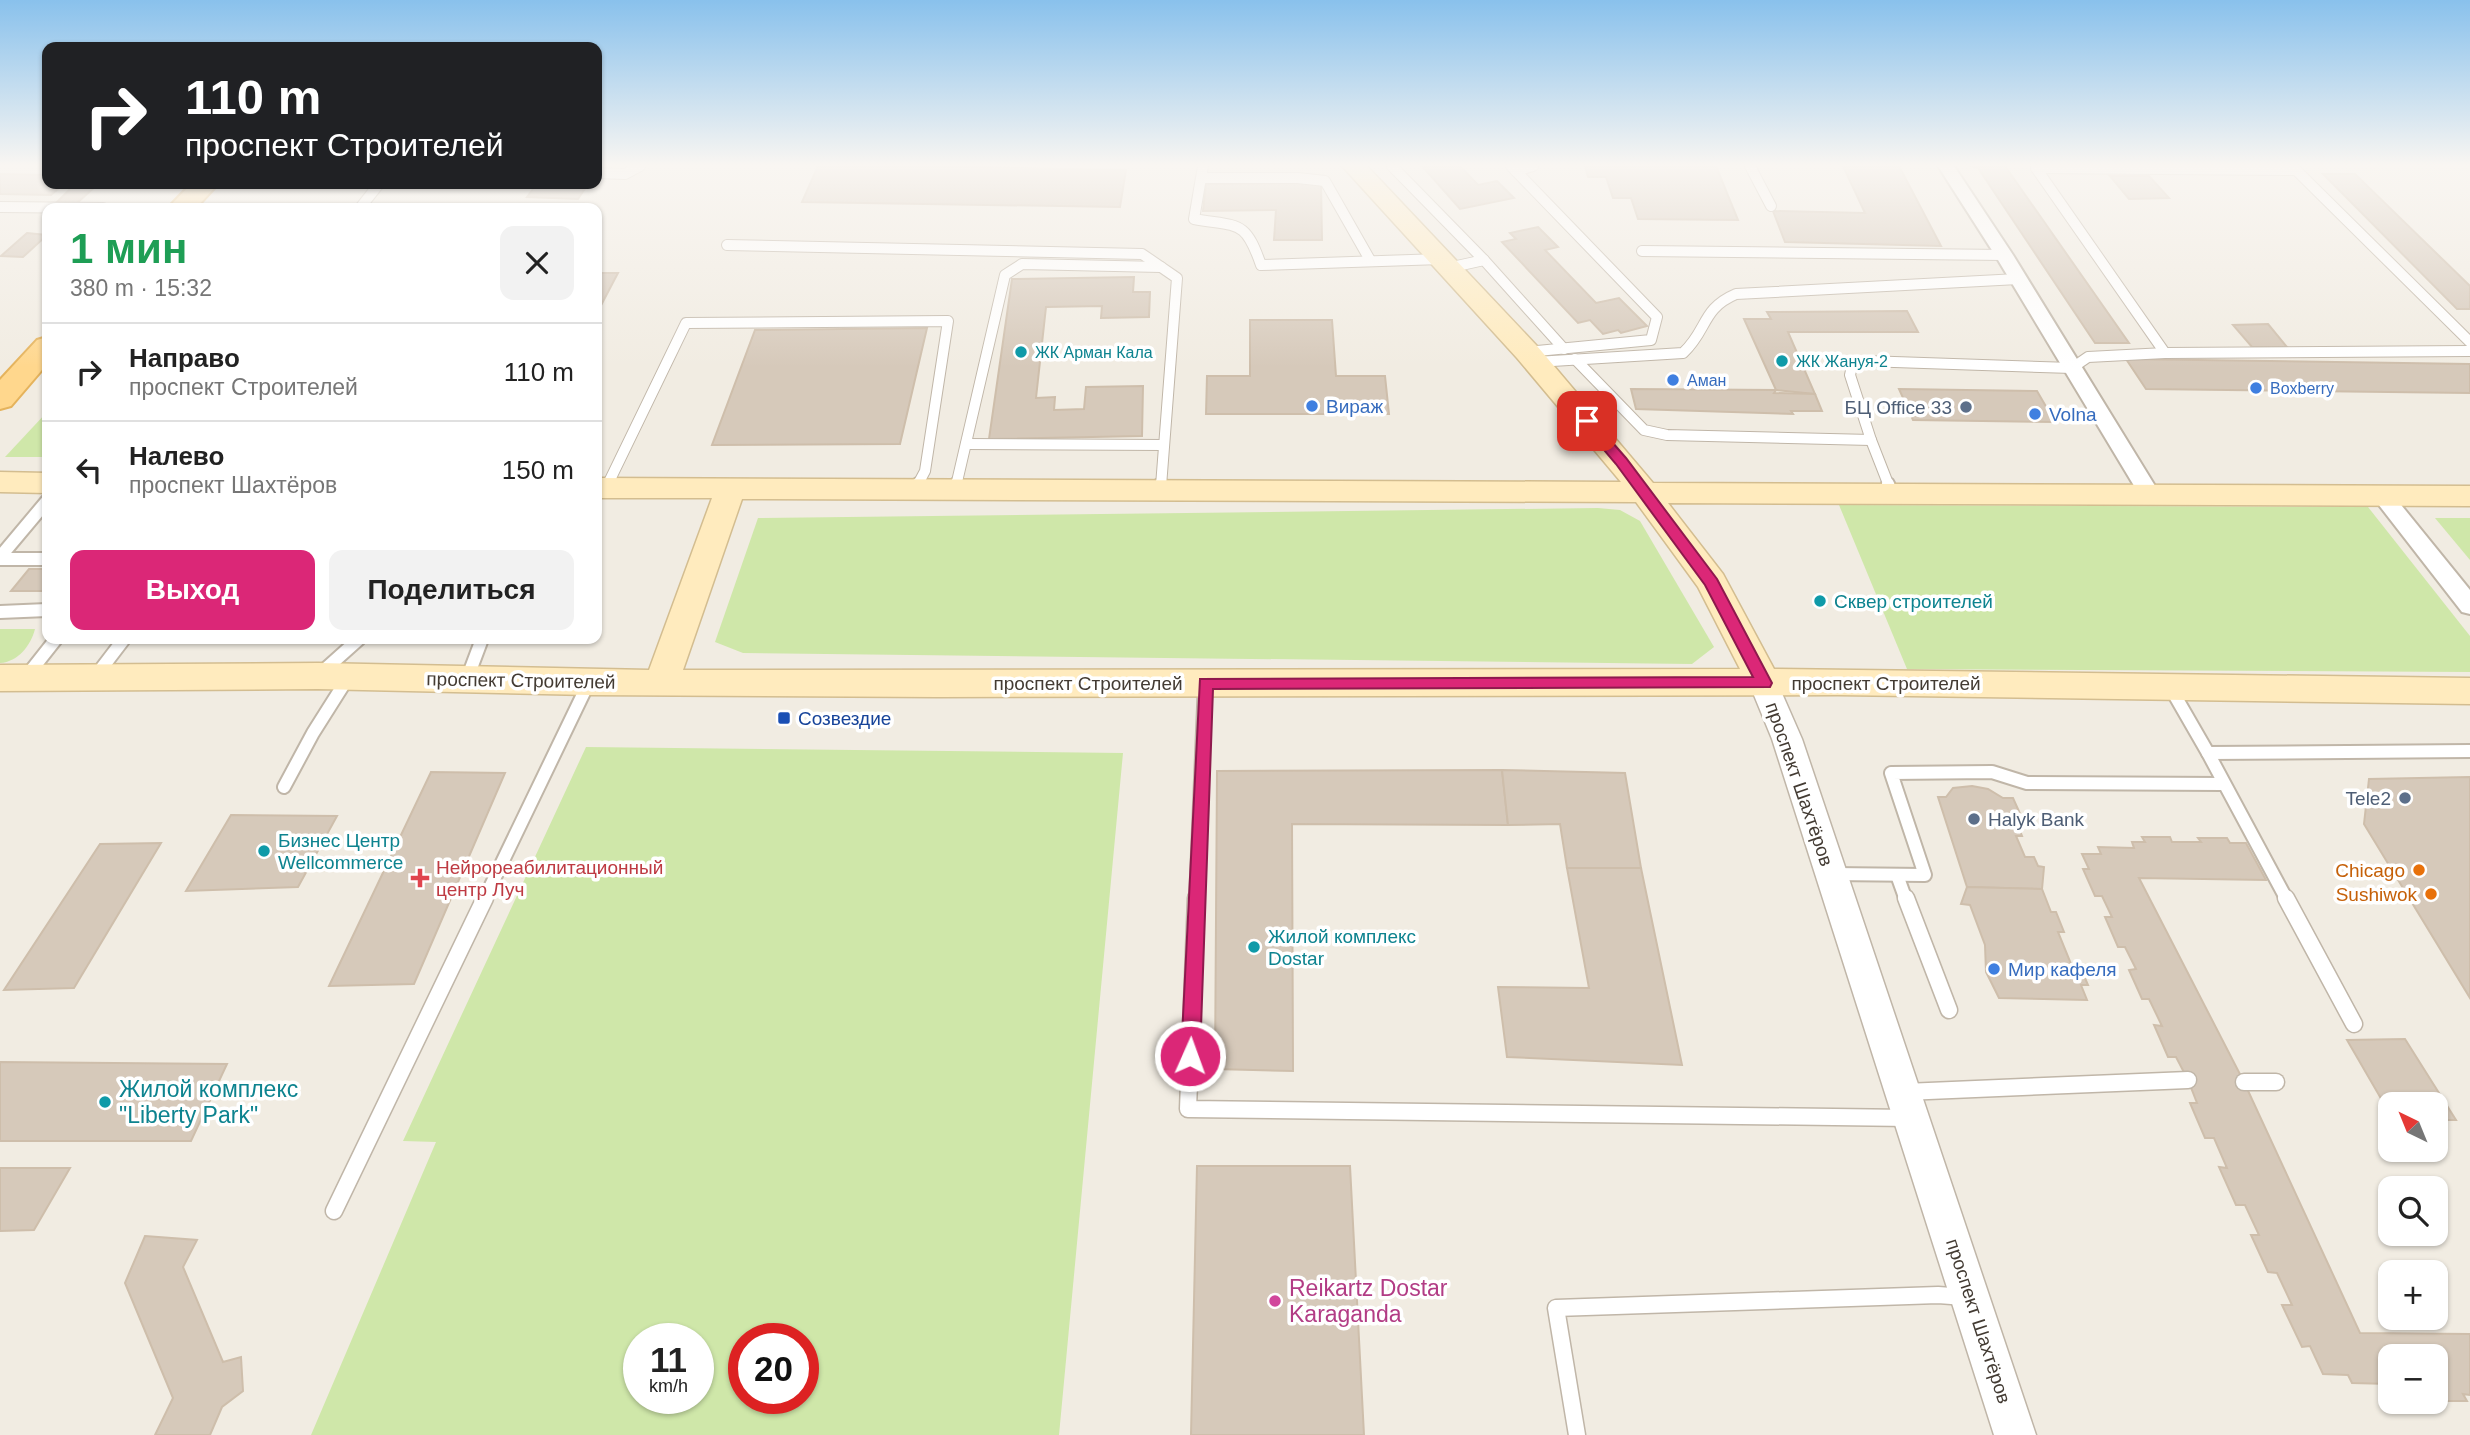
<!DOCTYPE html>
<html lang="ru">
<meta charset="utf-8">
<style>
:root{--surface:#fff;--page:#f2f2f2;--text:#222;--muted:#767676;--line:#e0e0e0;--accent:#db2777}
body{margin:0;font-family:Helvetica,sans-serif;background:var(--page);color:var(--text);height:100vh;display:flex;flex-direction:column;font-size:26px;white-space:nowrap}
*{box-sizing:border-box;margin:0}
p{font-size:23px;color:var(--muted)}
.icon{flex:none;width:38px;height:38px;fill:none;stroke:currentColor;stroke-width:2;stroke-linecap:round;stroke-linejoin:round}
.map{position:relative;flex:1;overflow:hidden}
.side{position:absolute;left:42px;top:203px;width:560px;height:441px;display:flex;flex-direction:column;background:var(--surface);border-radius:14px;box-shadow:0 2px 5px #0004}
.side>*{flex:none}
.guide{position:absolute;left:42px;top:42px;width:560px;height:147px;border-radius:14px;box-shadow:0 2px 5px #0004;background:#202124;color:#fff;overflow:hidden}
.needle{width:46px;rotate:317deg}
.fabs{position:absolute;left:2378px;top:1092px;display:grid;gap:14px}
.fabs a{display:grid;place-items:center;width:70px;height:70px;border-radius:14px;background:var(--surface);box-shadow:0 2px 5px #0004;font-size:35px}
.speed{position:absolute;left:623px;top:1323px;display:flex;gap:14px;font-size:35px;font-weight:700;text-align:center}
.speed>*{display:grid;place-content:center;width:91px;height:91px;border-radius:50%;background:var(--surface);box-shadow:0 2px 5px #0004;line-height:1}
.speed small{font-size:18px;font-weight:400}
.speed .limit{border:10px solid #d22;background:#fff;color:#111}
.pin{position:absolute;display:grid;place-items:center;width:60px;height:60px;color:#fff;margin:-30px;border-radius:14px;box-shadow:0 4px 10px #0006}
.me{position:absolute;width:77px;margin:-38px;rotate:2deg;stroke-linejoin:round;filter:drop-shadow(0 0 5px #0008)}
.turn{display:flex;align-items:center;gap:24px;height:147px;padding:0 28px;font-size:32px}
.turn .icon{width:91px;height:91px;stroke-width:2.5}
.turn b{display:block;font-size:49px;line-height:60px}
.round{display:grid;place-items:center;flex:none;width:74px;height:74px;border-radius:14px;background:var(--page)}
.overview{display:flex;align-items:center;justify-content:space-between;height:119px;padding:0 28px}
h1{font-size:42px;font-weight:600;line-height:52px;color:#1e9e55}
.action{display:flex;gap:14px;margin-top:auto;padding:14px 28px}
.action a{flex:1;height:80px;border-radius:14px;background:var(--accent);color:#fff;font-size:28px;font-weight:600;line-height:80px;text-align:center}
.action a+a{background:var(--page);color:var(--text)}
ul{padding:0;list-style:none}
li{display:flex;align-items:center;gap:21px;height:98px;padding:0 28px;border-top:2px solid var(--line)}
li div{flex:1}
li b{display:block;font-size:26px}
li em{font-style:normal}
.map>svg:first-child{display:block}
.green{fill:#cfe7a9;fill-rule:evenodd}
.building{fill:#d6c9ba;stroke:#cebeab;stroke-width:2}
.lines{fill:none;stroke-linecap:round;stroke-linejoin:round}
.service-far2-casing{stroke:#c0b6a8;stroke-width:12}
.service-far1-casing{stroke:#c0b6a8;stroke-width:16}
.service-casing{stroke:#c0b6a8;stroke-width:19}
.minor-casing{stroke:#c0b6a8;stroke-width:4}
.tertiary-casing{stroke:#c0b6a8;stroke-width:3}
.secondary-casing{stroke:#d3bd90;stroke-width:3}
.primary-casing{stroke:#e5b35c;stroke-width:4}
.service-far2{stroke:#fff;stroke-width:10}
.service-far1{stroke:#fff;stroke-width:12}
.service{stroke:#fff;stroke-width:16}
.minor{fill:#fff;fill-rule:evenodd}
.tertiary{fill:#fff;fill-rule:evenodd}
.secondary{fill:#ffebbe;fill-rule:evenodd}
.primary{fill:#ffd78d;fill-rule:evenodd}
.route{fill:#db2777;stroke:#8e194d;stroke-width:2}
.culture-dot{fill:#0f9aa8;stroke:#fff;stroke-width:2.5}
.shop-dot{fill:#3f7fe0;stroke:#fff;stroke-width:2.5}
.service-dot{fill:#5c6f8a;stroke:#fff;stroke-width:2.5}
.transit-dot{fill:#1a4fb4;stroke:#fff;stroke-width:2.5}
.food-dot{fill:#e8710a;stroke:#fff;stroke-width:2.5}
.health-dot{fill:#e0444e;stroke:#fff;stroke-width:2.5}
.hotel-dot{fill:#d1479c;stroke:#fff;stroke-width:2.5}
.labels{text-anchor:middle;stroke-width:7;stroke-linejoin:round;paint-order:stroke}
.far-culture-label{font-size:16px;fill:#0d838f;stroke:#fff;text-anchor:start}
.far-shop-label{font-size:16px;fill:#366cbe;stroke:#fff;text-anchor:start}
.shop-label{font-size:19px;fill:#366cbe;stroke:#fff;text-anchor:start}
.service-label{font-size:19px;fill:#4e5e75;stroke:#fff;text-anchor:end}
.culture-label{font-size:19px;fill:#0d838f;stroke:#fff;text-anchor:start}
.street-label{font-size:19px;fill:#433b33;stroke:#fff}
.transit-label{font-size:19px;fill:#164399;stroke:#fff;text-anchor:start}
.health-label{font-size:19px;fill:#be3a42;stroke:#fff;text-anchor:start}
.food-label{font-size:19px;fill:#c56008;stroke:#fff;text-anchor:end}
.near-culture-label{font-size:23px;fill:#0d838f;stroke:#fff;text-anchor:start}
.near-hotel-label{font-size:23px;fill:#b23c85;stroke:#fff;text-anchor:start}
</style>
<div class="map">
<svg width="2470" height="1435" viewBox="0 0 2470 1435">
<rect width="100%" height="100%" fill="#f1ece2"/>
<g class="green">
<polygon points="47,412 47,457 5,457"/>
<polygon points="1839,505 2368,507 2470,636 2470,672 1907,669"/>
<polygon points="1598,508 1620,510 1640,521 1714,647 1692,664 743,653 715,642 758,518"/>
<polygon points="2435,518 2470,518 2470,560"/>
<path d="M0,629H35C31,645 18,662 0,663Z"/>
<path d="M586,747L1123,753L1059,1435H311L436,1142L403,1141ZM639,1339H698V1398H639ZM744,1339H803V1398H744Z"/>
</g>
<g class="building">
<polygon points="818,166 911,166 1126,170 1120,207 802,202"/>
<polygon points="1422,166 1460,166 1478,185 1497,181 1514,198 1460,209"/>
<polygon points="1585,166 1716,166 1738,220 1638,219 1631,198 1613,198 1606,177 1588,177"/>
<polygon points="1843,166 1899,166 1941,246 1785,242 1773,211 1865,213"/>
<polygon points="1970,166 2005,166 2129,343 2095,343 1978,168"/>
<polygon points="0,174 47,175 47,184 64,184 51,195 0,194"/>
<polygon points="2323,174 2355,174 2470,286 2470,309 2457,309"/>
<polygon points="2110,176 2149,176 2169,198 2129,199"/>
<polygon points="1321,183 1322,240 1274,240 1276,210 1203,211 1206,184"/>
<polygon points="75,184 98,184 76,204 55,204"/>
<polygon points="537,184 588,184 578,199 527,197"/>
<polygon points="1538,227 1558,247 1545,250 1596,303 1619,298 1647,326 1621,333 1618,330 1603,334 1590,320 1578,323 1502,242 1516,239 1510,233"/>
<polygon points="27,233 47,235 23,257 1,256"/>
<polygon points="597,273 618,273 597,313"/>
<polygon points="1134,277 1133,292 1150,292 1149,317 1101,318 1102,306 1046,307 1036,398 1055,397 1054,410 1084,409 1086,387 1143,386 1142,436 989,439 1012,279"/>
<polygon points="1907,311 1918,332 1788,332 1815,394 1776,390 1744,319 1771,319 1767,312"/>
<polygon points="1250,320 1332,320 1336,376 1385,376 1389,414 1206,414 1207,376 1250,376"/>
<polygon points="2268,324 2287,347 2252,347 2233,325"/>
<polygon points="927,328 900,444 712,445 755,330"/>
<polygon points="2126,359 2470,364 2470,393 2146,389"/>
<polygon points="1631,389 1776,390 1774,393 1815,394 1822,411 1791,411 1793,414 1636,409"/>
<polygon points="1899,389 2037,391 2055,422 1913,420"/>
<polygon points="29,569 47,569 47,591 11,591"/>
<polygon points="1502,770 1508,825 1292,824 1293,1071 1215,1069 1217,771"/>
<polygon points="1502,770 1625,773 1641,868 1567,868 1560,824 1508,825"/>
<polygon points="431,772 505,773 414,984 329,986"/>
<polygon points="2470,777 2470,998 2364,824 2369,779"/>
<polygon points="1972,786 1988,789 2003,798 2013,798 2022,818 2015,818 2022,836 2016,836 2025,857 2034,857 2038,866 2044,867 2042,889 1967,887 1938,797 1946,797 1953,788"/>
<polygon points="231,815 337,816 298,887 186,891"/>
<polygon points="2142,837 2170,837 2172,842 2201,842 2198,838 2227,838 2230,843 2246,843 2266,880 2139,878 2244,1082 2360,1333 2470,1334 2470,1395 2463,1394 2467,1401 2436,1401 2436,1356 2390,1356 2390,1384 2352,1383 2348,1375 2323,1374 2310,1346 2302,1347 2282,1305 2292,1305 2277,1273 2268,1272 2251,1235 2259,1235 2245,1205 2236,1205 2219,1167 2227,1168 2214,1138 2205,1138 2190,1103 2197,1103 2188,1080 2176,1057 2168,1057 2154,1025 2162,1026 2149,999 2142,999 2129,970 2136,969 2125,947 2118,947 2105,917 2112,917 2102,896 2095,896 2083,869 2089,869 2082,854 2101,854 2098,847 2134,848 2132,842 2145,842"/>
<polygon points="161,843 74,988 4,990 100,844"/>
<polygon points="1567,868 1641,868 1682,1065 1507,1057 1498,987 1589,988"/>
<polygon points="1967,887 2042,889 2051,912 2056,912 2064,932 2058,932 2071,964 2079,964 2088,985 2081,985 2087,1000 1999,998 1986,972 1985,945 1970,905 1961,904"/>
<polygon points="2405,1039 2456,1120 2436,1120 2436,1104 2390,1104 2390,1114 2347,1040"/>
<polygon points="0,1062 227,1064 191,1141 0,1141"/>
<polygon points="1197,1166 1350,1166 1364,1435 1191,1435"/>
<polygon points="0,1168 70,1168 34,1230 0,1231"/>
<polygon points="145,1236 197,1240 183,1267 223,1362 241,1357 243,1391 222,1407 210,1435 155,1435 173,1398 125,1283"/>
</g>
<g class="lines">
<defs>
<g id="service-far2">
<path d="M1203,166L1194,219C1239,227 1245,219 1261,265L1441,259"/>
<polyline points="1392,166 1484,260 1564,349"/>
<polyline points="1511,166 1657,317 1651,340 1527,352"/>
<polyline points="1750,166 1771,206"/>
<polyline points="2036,168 2296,170 2470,342"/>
<polyline points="2036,168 2165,353"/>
<polyline points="1516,171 1533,166"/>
<polyline points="597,173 625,174 640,166"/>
<polyline points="1202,178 1298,178 1325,181 1370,260"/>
<polyline points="0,207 103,208"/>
<polyline points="360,208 379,184"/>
<polyline points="727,245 1142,254 1177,278 1161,486"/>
<polyline points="1642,251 2004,255"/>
<polyline points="1448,268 1484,260"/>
<polyline points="1575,359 1644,430 1667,435 1871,440 1850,375 1852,366 1865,361 2072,368 2088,357 2165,353 2470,351"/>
<path d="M1536,362L1683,353C1708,330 1701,309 1736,294L2018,279"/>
<polyline points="1871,440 1889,486"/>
<polyline points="966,444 1164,445"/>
<polyline points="607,486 686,323 948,321 925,471 917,486"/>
<polyline points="956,486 1005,275 1022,264 1161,267"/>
</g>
<g id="service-far1">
<polyline points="1888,484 1892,495"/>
<polyline points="606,488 608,484"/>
<polyline points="916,489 918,484"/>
<polyline points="955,490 956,484"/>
<polyline points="1161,491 1161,484"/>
<polyline points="0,557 47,501"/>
<polyline points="0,559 47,559"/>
<polyline points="0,612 47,610"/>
<polyline points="321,673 359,639"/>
<polyline points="26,677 56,639"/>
<polyline points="95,677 124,639"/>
<polyline points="467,679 482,639"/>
<polyline points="2170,687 2208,753 2470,751"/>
<polyline points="2208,753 2287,900"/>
<polyline points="284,787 313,733 349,676"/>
<polyline points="1831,874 1925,875 1891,773 1992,772 2027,783 2223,784"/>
<polyline points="1897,875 1906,900"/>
<polyline points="484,900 589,682"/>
<polyline points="1196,900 1205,683"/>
</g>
<g id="service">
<polyline points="1196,898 1188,1109 1909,1118"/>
<polyline points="1906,898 1949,1010"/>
<polyline points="2286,898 2354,1024"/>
<polyline points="2244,1082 2276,1082"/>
<polyline points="1905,1092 2188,1080"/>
<polyline points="334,1211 485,898"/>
<polyline points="1577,1435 1556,1308 1938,1295 1965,1297"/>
</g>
<g id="minor">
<polygon points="1938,166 1954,166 2013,255 2160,494 2156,499 2142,499 1995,255"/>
<polygon points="2382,488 2389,490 2470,590 2470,614 2462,612 2375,500 2371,495 2375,490"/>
</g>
<polygon id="tertiary" points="1764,672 1774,675 1802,739 2036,1435 1994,1435 1772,739 1749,683 1754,675"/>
<g id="secondary">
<path d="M1342,166H1367L1537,346L1653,483L2470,486V506L1668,503L1723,574L1774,669L2470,678V704L1838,695L938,697L589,695L318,689L0,691V665L318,663L649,670L712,498H597V478L1621,482L1517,358ZM742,499L1636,502L1698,587L1740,669L683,670Z"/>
<polygon points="0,472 47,473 47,493 0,492"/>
</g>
<g id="primary">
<polygon points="191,184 218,184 196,208 168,208"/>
<polygon points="47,337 47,364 11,406 0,409 0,380 37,340"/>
</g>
</defs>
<use href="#service-far2" class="service-far2-casing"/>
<use href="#service-far1" class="service-far1-casing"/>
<use href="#service" class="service-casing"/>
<use href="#minor" class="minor-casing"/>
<use href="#tertiary" class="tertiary-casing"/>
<use href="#secondary" class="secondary-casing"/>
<use href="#primary" class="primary-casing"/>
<use href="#service-far2" class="service-far2"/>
<use href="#service-far1" class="service-far1"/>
<use href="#service" class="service"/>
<use href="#minor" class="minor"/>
<use href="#tertiary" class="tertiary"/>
<use href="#secondary" class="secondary"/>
<use href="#primary" class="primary"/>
</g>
<linearGradient id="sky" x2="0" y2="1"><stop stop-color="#89c1ec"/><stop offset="0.45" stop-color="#f9f6f2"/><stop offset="1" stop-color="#f9f6f2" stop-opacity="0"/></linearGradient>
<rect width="2470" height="367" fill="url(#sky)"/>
<polygon class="route" points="1587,417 1591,418 1626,458 1717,579 1772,683 1770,687 1213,689 1200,1056 1197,1063 1190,1065 1184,1063 1181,1056 1200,679 1753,677 1705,585 1616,464 1582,424 1580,421"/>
<g class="culture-dot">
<circle cx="1021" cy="352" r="7"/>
<circle cx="1782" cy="361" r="7"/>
<circle cx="1820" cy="601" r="7"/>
<circle cx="264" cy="851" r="7"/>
<circle cx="1254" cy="947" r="7"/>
<circle cx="105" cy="1102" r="7"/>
</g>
<g class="shop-dot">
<circle cx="1673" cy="380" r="7"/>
<circle cx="2256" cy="388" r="7"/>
<circle cx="1312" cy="406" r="7"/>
<circle cx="2035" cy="414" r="7"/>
<circle cx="1994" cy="969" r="7"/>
</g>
<g class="service-dot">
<circle cx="1966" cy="407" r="7"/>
<circle cx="2405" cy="798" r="7"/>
<circle cx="1974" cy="819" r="7"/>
</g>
<rect class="transit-dot" x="777" y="711" width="14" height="14" rx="3.5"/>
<g class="food-dot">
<circle cx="2419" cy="870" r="7"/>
<circle cx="2431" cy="894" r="7"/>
</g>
<path class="health-dot" d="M416.5 867.5h7v7h7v7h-7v7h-7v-7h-7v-7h7z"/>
<circle class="hotel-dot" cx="1275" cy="1301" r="7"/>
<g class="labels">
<g class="far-culture-label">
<text x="1035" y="358">ЖК Арман Кала</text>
<text x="1796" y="367">ЖК Жануя-2</text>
</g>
<g class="far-shop-label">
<text x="1687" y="386">Аман</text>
<text x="2270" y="394">Boxberry</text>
</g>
<g class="shop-label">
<text x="1326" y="413">Вираж</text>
<text x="2049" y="421">Volna</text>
<text x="2008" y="976">Мир кафеля</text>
</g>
<g class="service-label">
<text x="1952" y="414">БЦ Office 33</text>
<text x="2391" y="805">Tele2</text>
<text x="1988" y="826" text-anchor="start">Halyk Bank</text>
</g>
<g class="culture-label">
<text x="1834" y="608">Сквер строителей</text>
<text x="278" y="847">Бизнес Центр<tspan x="278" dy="22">Wellcommerce</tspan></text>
<text x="1268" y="943">Жилой комплекс<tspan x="1268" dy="22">Dostar</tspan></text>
</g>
<g class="street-label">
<text transform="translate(521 680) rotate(1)" y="7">проспект Строителей</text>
<text x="1088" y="690">проспект Строителей</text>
<text x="1886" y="690">проспект Строителей</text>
<text transform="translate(1800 784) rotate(71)" y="7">проспект Шахтёров</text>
<text transform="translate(1979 1321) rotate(72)" y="7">проспект Шахтёров</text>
</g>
<g class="transit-label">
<text x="798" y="725">Созвездие</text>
</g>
<g class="health-label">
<text x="436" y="874">Нейрореабилитационный<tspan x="436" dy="22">центр Луч</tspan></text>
</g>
<g class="food-label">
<text x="2405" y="877">Chicago</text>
<text x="2417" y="901">Sushiwok</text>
</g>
<g class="near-culture-label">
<text x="119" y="1097">Жилой комплекс<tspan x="119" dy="26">"Liberty Park"</tspan></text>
</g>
<g class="near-hotel-label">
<text x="1289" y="1296">Reikartz Dostar<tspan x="1289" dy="26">Karaganda</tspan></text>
</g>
</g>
</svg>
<div class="fabs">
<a><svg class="needle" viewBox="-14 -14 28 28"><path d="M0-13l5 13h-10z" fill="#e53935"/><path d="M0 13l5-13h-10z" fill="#767676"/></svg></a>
<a><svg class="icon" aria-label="search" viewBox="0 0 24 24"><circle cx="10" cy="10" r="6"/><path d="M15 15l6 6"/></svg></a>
<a>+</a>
<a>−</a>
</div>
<div class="speed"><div>11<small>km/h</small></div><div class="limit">20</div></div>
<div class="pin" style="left:1587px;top:421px;background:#d93025"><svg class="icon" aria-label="arrive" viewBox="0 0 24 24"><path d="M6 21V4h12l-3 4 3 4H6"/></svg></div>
<svg class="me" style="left:1190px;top:1056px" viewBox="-20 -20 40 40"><circle r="17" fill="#db2777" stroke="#fff" stroke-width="3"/><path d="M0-11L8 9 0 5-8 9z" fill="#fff"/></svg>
<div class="guide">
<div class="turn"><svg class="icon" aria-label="right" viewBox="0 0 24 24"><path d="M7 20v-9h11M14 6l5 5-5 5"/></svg><div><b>110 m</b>проспект Строителей</div></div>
</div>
<section class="side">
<div class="overview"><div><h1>1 мин</h1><p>380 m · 15:32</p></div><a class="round"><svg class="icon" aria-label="close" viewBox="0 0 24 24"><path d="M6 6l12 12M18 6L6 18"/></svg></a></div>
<ul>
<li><svg class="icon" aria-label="right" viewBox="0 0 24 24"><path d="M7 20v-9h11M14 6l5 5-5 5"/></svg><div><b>Направо</b><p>проспект Строителей</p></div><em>110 m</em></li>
<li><svg class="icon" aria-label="left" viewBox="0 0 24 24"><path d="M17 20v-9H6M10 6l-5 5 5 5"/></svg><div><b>Налево</b><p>проспект Шахтёров</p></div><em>150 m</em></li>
</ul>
<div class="action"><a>Выход</a><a>Поделиться</a></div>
</section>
</div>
